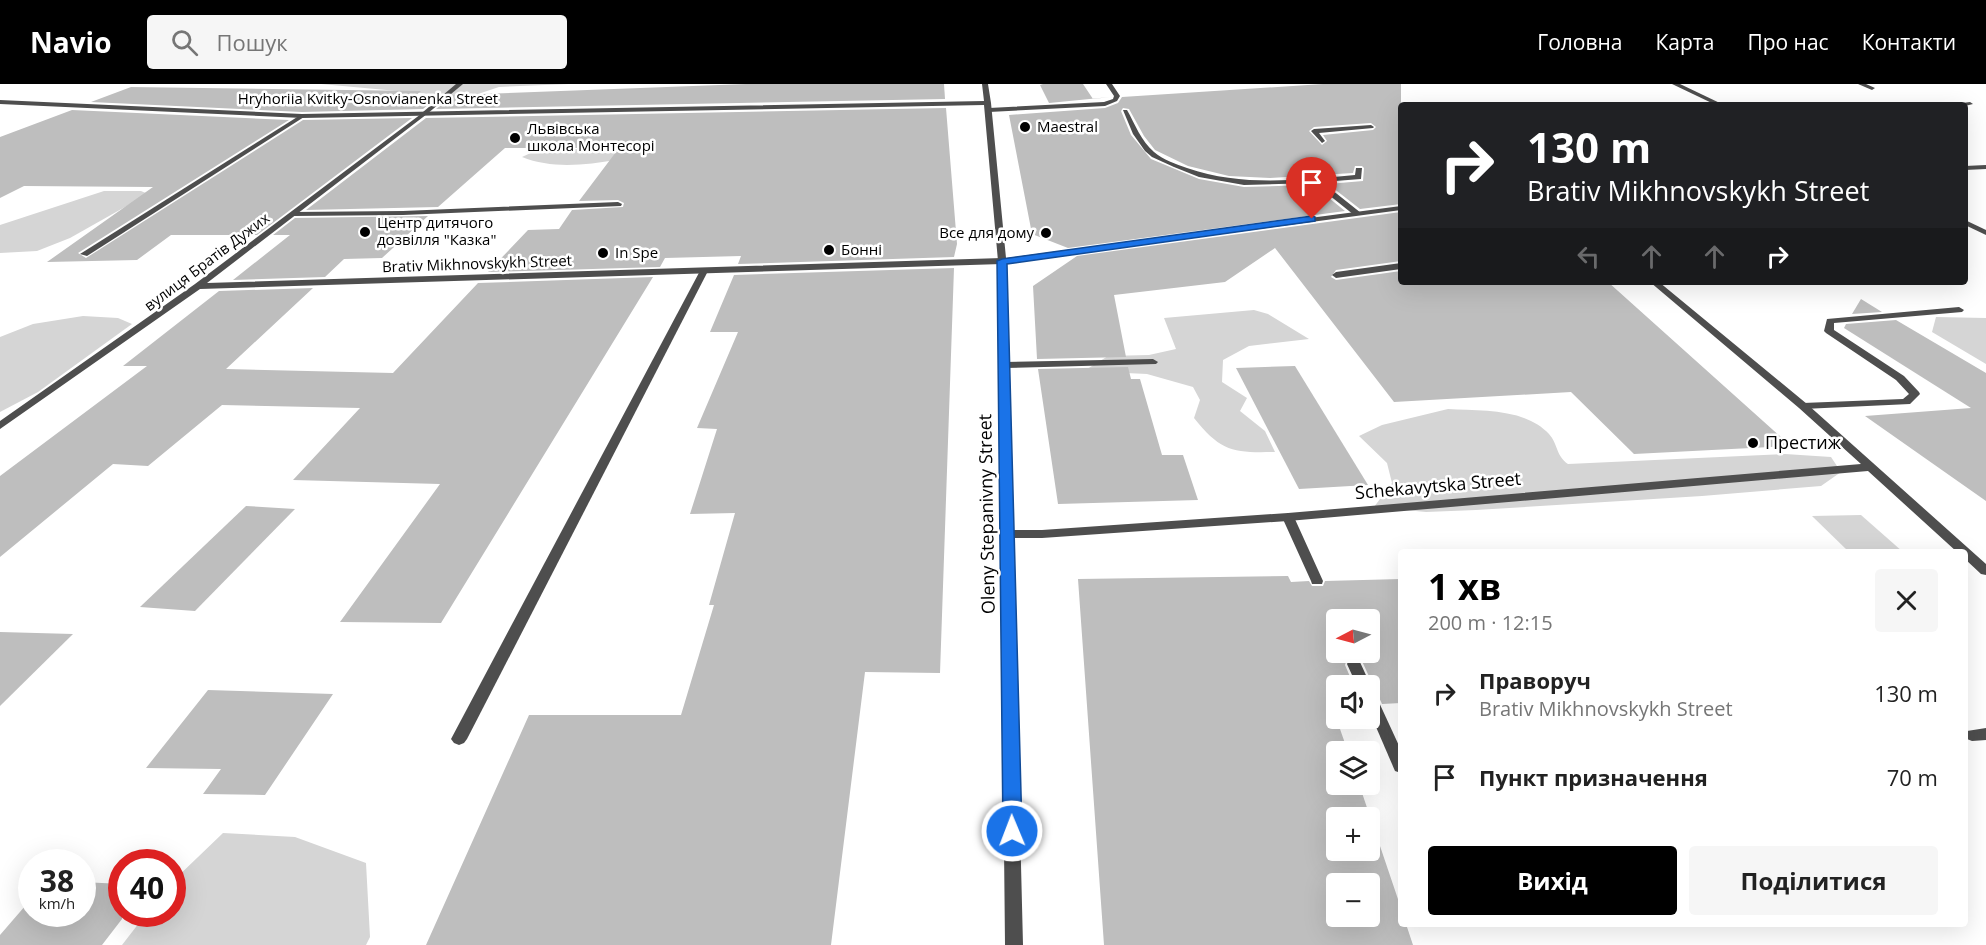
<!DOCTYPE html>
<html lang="uk">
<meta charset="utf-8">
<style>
:root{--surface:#fff;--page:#f6f6f6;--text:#222;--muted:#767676;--accent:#000}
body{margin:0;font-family:"Open Sans",sans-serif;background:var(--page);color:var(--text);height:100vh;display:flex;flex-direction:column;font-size:22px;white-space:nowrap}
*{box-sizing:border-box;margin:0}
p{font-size:20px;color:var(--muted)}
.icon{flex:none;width:33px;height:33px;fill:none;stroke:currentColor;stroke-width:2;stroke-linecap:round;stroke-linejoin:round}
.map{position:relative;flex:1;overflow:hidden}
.side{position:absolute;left:1398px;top:465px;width:570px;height:378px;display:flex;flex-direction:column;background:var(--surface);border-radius:6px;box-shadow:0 6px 24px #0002}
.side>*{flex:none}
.top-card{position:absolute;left:1398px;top:18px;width:570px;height:183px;border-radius:6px;box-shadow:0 6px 24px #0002;background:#202124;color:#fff;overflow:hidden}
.needle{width:39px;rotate:264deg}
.buttons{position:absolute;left:1326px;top:525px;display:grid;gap:12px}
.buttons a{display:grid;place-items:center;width:54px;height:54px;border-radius:6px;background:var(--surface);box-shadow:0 6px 24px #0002;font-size:30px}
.speed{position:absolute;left:18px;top:765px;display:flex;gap:12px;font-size:30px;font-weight:700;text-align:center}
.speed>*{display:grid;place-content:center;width:78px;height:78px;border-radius:50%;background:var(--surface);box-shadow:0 6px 24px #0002;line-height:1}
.speed small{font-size:15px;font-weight:400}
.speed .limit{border:9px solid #d22;background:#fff;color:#111}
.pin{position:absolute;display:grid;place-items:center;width:51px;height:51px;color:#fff;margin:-62px -26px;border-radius:50% 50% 50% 0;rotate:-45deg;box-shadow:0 0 6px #0007}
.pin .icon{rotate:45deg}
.me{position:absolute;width:66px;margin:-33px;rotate:359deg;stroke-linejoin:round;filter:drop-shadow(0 0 4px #0008)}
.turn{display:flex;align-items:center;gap:21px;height:126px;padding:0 30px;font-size:27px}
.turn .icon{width:78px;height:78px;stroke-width:2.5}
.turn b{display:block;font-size:42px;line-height:51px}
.lanes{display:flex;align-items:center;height:57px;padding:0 30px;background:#0003;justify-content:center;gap:30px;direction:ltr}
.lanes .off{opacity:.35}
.round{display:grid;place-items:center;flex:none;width:63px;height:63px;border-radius:6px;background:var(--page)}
.overview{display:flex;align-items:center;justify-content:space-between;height:102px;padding:0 30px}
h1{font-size:36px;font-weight:700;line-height:45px;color:var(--accent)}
.action{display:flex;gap:12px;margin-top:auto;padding:12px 30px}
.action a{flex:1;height:69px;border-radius:6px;background:var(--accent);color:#fff;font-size:24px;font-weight:700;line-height:69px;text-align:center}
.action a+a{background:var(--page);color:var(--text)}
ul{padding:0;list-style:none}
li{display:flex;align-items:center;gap:18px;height:84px;padding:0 30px}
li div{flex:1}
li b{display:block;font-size:22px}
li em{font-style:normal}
header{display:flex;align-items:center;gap:36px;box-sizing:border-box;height:84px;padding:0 30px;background:var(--accent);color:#fff}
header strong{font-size:28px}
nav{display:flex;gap:33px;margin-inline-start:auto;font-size:21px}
.search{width:420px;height:54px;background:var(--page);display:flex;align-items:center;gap:15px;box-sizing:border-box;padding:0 21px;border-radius:6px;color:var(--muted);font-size:22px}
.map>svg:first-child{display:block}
.green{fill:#d5d5d5}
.building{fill:#bebebe;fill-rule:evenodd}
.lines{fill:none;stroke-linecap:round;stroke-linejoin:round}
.service{fill:#4e4e4e;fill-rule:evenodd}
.minor{fill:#4e4e4e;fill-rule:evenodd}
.tertiary{fill:#4e4e4e;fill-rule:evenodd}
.route{fill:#1a73e8;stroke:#114b97;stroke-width:1.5}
.poi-dot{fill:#000;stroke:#fff;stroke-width:2}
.labels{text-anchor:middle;stroke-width:5;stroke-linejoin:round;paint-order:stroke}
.far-street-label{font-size:15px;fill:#000;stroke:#fff}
.far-poi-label{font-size:15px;fill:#000;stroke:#fff;text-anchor:start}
.poi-label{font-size:18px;fill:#000;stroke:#fff;text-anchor:start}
.street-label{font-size:18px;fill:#000;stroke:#fff}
</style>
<header>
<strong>Navio</strong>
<div class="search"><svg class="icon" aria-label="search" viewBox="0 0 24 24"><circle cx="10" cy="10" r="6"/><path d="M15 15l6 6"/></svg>Пошук</div>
<nav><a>Головна</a><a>Карта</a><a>Про нас</a><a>Контакти</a></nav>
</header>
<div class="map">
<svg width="1986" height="861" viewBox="0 0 1986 861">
<rect width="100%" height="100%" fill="#fff"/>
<g class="green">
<polygon points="321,0 569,0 499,3 481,9 461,21 443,21 430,10"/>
<path d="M584,65L618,68L616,76C586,81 551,85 522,73L537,66Z"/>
<polygon points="104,107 141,107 148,110 70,154 37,167 0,169 0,141"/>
<path d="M1254,226L1268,230L1309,255L1249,262L1223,276L1222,298L1247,314L1240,327L1265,347L1275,368C1234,369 1221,368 1194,334L1200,316L1193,303L1147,290L1084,287L1108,272L1149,271L1176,265L1164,234Z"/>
<polygon points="83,232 118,234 132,240 38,308 0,328 0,253 33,240"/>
<polygon points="1936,233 1986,234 1986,280 1932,248"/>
<path d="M1448,325C1481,327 1525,324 1549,350C1558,360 1556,372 1568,380L1785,370L1831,373L1841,388L1821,402L1702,412L1476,426L1426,428L1374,423L1392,399L1387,379L1359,352L1382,341Z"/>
<polygon points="1861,431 1903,468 1849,468 1812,432"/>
<polygon points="223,749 295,753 366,779 370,853 366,861 122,861 146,830 172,830 173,797"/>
</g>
<g class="building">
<polygon points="746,0 944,0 945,15 436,25 454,11"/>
<polygon points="1043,0 1083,0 1093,15 1110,13 1049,19 1040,1"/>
<path d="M1323,0H1401V120L1360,125L1328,100L1363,97L1364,84L1362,82H1355L1353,89L1270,94L1229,92L1188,82L1155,66L1144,52L1129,25L1123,24L1121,27L1131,51L1151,75L1199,95L1244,103L1313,101L1345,127L1068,164L1032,150L1009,31L1105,24L1118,19L1122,13ZM1371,39L1376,43L1373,46L1323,51L1327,57L1322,61L1309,47L1314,43Z"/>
<polygon points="131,3 421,7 415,12 440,11 423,25 302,28 91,18"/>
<polygon points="946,24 957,160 954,173 738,180 741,172 665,174 660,183 488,188 528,146 559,145 572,126 623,123 624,119 618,116 579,117 619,64 505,64 438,123 306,126 426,34"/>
<polygon points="72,26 289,36 78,169 86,174 303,36 412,34 257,151 171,151 137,176 47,178 153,103 24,102 0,114 0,53"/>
<polygon points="1401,128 1401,177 1336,186 1331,193 1336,196 1401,187 1401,198 1608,198 1791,362 1634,370 1571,308 1394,318 1275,164 1225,198 1114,211 1126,273 1037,275 1033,202 1077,172"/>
<polygon points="428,132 382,174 344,175 325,193 233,196 290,151 273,151 295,134"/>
<polygon points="954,184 940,589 865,588 831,861 426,861 529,631 681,631 714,521 709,521 735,429 690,430 717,345 697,344 738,248 710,248 734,191"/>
<polygon points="653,193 441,539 340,538 440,400 293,396 360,324 222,321 148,382 113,380 0,473 0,392 147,282 123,282 219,207 313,204 226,285 393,289 478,199"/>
<polygon points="1861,215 1882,228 1852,230"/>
<polygon points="1896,236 1986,289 1986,417 1865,332 1971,324 1844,244 1846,240"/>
<polygon points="1295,282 1368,401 1299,405 1236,284"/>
<polygon points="1128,283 1131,295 1140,295 1162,371 1183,371 1198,416 1058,420 1038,285"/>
<polygon points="246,422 295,425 195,527 140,523"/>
<path d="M1288,492L1291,498L1309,497L1312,502H1323L1325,497L1401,495V619L1382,620L1377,609L1371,607L1373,601L1361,575L1354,573L1347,575L1345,581L1354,602H1336V622H1332L1348,668H1336V700H1359L1401,824V840H1406L1413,861H1104L1078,495ZM1336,536H1370V568H1336ZM1336,734H1370V766H1336ZM1336,800H1370V832H1336Z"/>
<polygon points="0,548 73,550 0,622"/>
<polygon points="208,606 333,610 265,711 203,710 221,685 146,684"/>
<polygon points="82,798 122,800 122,835 102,861 0,861 0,851 32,814 32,830 82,830"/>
</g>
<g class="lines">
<g class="service">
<polygon points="456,0 463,0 427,30 423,30 423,28"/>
<polygon points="1106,0 1112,0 1120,12 1117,17 1105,22 989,28 986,26 989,24 1104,18 1113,15 1114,12"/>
<polygon points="1858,0 1866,0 1875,4 1872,6"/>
<polygon points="1962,19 1970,18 1973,20 1965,22 1959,21"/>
<path d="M1123,26H1127C1135,40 1141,57 1154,68C1163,76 1176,80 1187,84C1242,103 1298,96 1355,91L1356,84H1362L1361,95L1322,98L1361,129L1354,131L1314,99L1244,101L1199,93L1174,83L1152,73L1145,67L1133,50Z"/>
<polygon points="302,30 305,32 304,33 87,172 80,170"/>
<polygon points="1371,41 1374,43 1373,44 1319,49 1325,57 1322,59 1311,47 1314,45"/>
<polygon points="618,118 622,120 621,122 403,131 293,132 289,130 293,128 403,127"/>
<polygon points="1401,179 1401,185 1336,194 1332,191 1336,188"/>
<polygon points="701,185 708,187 467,655 464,659 459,661 454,659 451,655"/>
<polygon points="1959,223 1964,226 1962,228 1834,239 1834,246 1904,292 1919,308 1920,310 1910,320 1803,325 1798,322 1803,319 1903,315 1909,310 1896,296 1826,249 1824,247 1827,235"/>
<polygon points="1153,275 1158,278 1156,280 1004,284 999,281 1004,278"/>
<polygon points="1288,429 1294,433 1323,497 1322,500 1312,500 1311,497 1282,433"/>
<polygon points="1354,575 1359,576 1371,602 1370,605 1370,602 1357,602 1347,580 1349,576"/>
<polygon points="1370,609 1375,610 1377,614 1401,666 1401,689 1395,687 1370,629"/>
<polygon points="1986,644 1986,656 1972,657 1967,655 1965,652 1967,647"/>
</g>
<g class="minor">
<polygon points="1672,0 1680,0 1724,21 1716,21"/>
<polygon points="425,27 428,29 427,30 207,199 1002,174 1006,177 1002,180 200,205 0,345 0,337 195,200"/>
<polygon points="1965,136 1986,146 1986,151 1965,141"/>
<polygon points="1650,198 1659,198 1807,320 1986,480 1986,491 1981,490 1965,475 1965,468 1957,468 1868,387 1288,437 1042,454 1007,454 1001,450 1007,446 1042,446 1288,429 1861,380 1799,324"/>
</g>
<g class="tertiary">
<polygon points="982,0 988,0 991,19 1006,174 1401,122 1401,126 1006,179 1023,861 1005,861 998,177 984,21 302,34 0,20 0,16 302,30 984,17"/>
<polygon points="1986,81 1986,85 1965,86 1965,82"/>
</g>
</g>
<polygon class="route" points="1312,132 1315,133 1315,137 1007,180 1022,747 1019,752 1012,755 1006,752 1003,747 997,177 1002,175"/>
<g class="poi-dot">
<circle cx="1025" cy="43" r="6"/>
<circle cx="515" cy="54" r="6"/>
<circle cx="365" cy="148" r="6"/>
<circle cx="1046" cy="149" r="6"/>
<circle cx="829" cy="166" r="6"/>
<circle cx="603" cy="169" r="6"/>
<circle cx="1753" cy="359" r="6"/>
</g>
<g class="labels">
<g class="far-street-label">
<text x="368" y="20">Hryhoriia Kvitky-Osnovianenka Street</text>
<text transform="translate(207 178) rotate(-37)" y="5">вулиця Братів Дужих</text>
<text transform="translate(477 180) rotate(-2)" y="5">Brativ Mikhnovskykh Street</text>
</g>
<g class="far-poi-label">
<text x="1037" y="48">Maestral</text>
<text x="527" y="50">Львівська<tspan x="527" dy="17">школа Монтесорі</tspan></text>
<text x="377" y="144">Центр дитячого<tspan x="377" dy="17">дозвілля "Казка"</tspan></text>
<text x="1034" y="154" text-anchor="end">Все для дому</text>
<text x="841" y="171">Бонні</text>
<text x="615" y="174">In Spe</text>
</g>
<g class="poi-label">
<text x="1765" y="365">Престиж</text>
</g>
<g class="street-label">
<text transform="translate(1438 402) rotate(-5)" y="6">Schekavytska Street</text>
<text transform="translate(987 430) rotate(-91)" y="6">Oleny Stepanivny Street</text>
</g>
</g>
</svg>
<div class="buttons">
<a><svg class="needle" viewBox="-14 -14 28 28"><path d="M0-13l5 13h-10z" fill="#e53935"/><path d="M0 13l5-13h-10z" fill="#767676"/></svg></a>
<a><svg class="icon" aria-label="sound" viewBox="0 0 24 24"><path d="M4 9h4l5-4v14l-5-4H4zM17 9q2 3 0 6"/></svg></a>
<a><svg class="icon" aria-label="layers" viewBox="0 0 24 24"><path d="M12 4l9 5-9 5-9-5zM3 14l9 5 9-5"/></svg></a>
<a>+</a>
<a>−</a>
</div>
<div class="speed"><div>38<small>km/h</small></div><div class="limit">40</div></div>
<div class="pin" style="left:1312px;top:135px;background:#d93025"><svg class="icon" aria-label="arrive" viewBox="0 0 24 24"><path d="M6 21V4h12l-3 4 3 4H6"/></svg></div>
<svg class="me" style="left:1012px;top:747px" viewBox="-20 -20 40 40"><circle r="17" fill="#1a73e8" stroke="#fff" stroke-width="3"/><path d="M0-11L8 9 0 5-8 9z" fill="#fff"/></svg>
<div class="top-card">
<div class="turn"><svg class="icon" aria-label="right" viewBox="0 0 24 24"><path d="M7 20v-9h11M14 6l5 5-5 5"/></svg><div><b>130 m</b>Brativ Mikhnovskykh Street</div></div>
<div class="lanes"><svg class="icon off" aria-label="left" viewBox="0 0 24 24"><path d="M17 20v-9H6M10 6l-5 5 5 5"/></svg><svg class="icon off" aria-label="ahead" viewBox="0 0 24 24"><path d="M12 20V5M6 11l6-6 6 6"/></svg><svg class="icon off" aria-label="ahead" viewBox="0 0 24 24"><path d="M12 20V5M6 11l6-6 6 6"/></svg><svg class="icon" aria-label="right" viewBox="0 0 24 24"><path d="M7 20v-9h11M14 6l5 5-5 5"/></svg></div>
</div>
<section class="side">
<div class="overview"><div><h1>1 хв</h1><p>200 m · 12:15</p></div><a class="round"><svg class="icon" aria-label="close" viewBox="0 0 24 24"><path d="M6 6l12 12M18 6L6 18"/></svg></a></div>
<ul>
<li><svg class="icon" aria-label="right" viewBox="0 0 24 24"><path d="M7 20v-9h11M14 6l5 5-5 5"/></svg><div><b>Праворуч</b><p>Brativ Mikhnovskykh Street</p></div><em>130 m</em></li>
<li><svg class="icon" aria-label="arrive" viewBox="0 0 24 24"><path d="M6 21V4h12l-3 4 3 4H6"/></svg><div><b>Пункт призначення</b></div><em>70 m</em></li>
</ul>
<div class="action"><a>Вихід</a><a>Поділитися</a></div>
</section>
</div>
